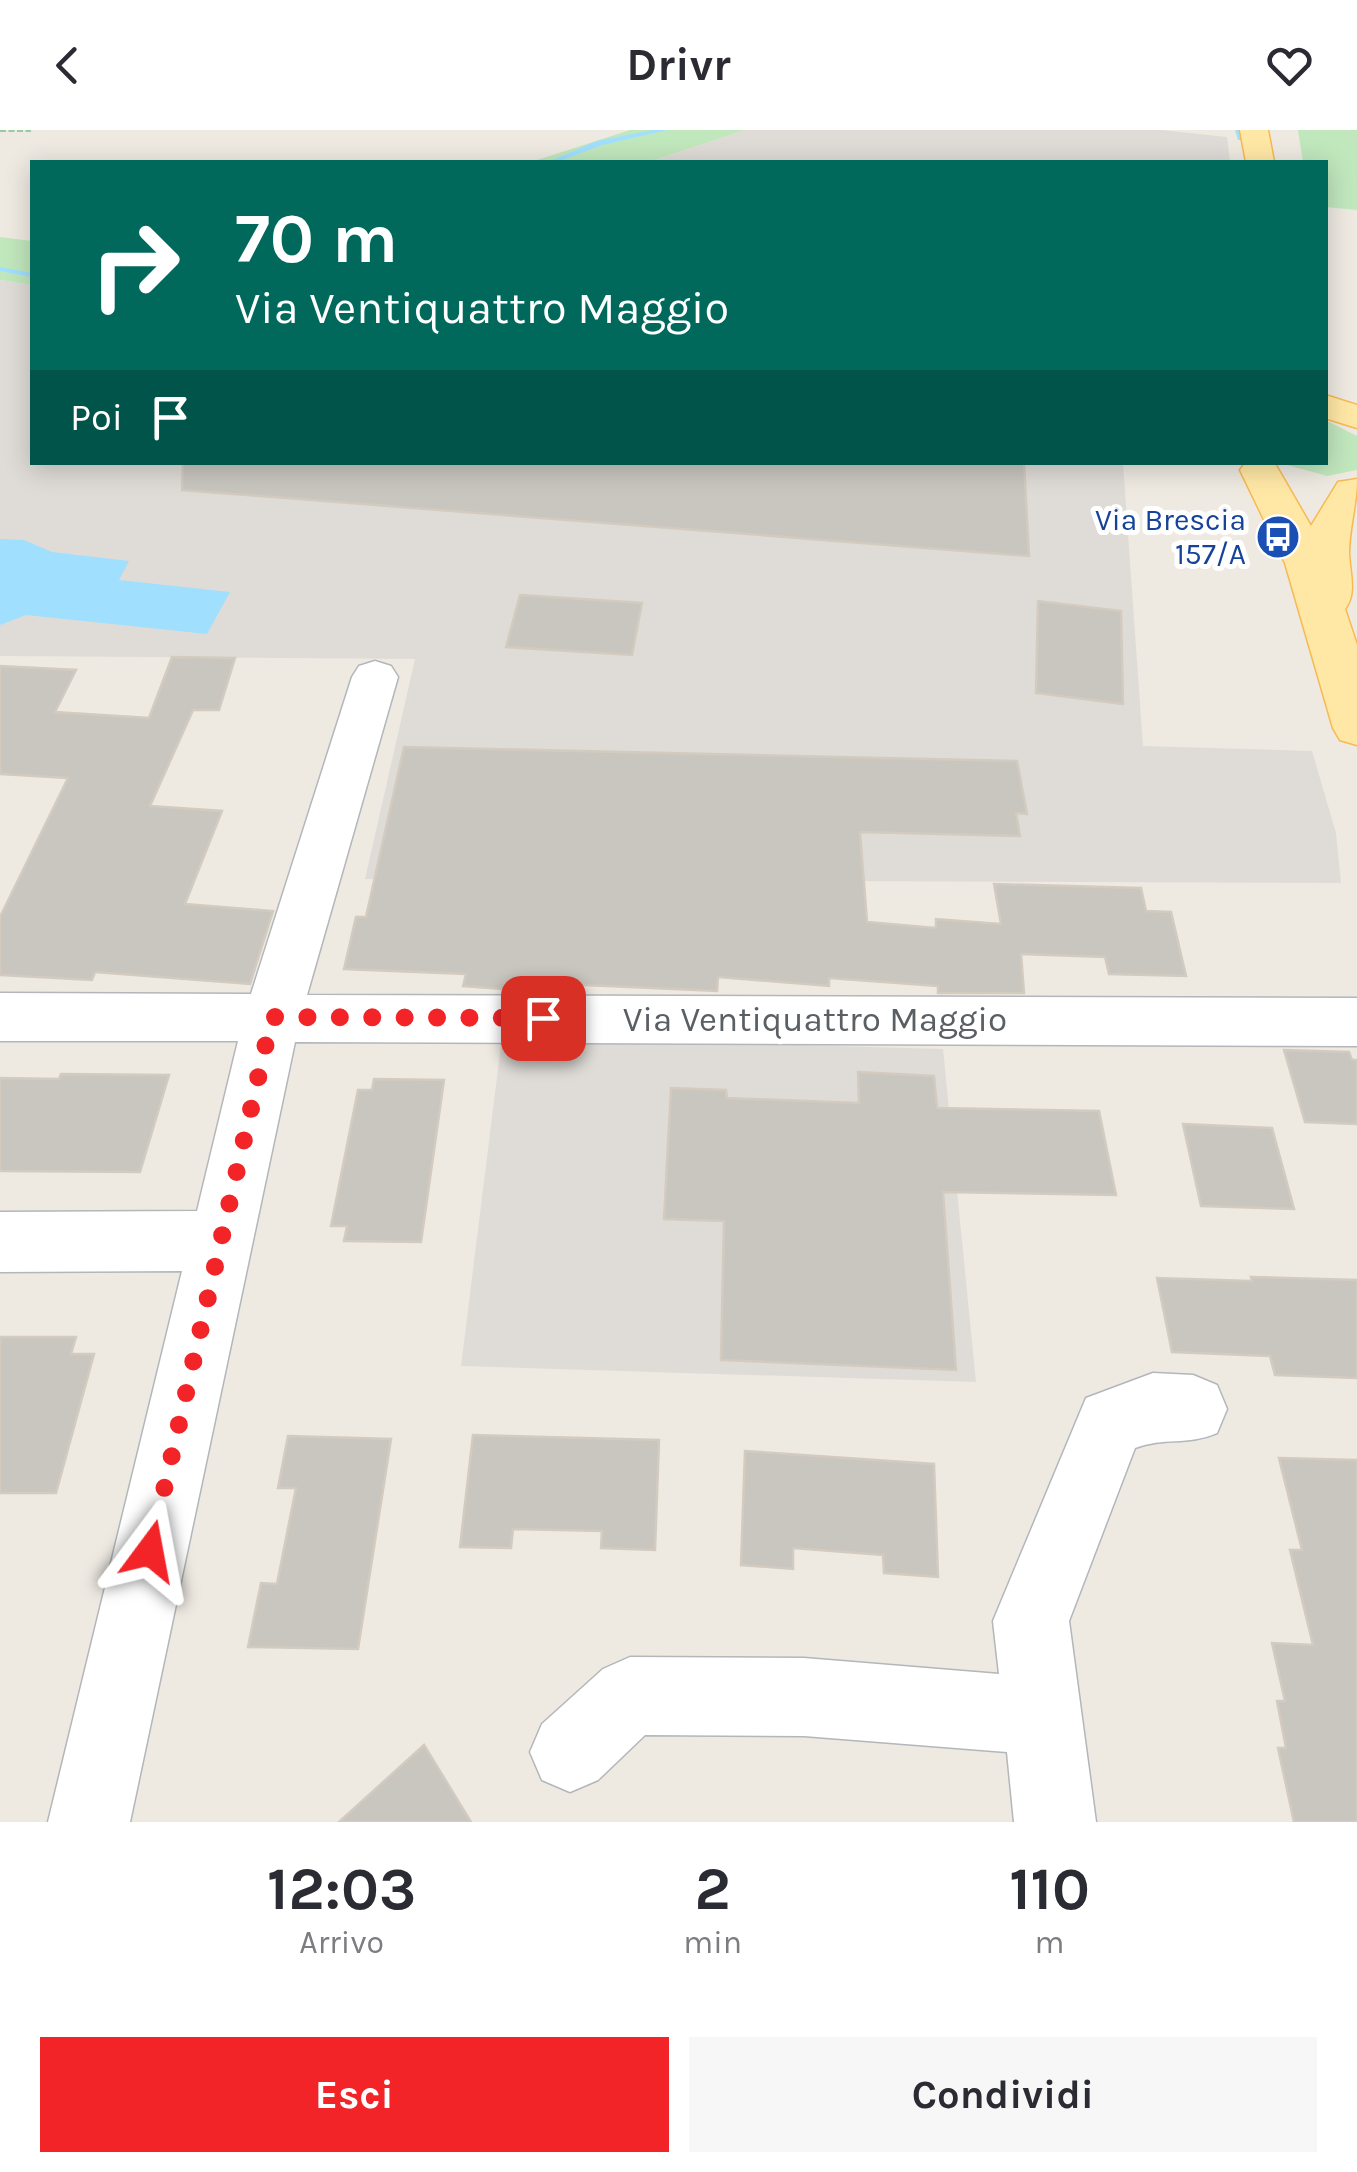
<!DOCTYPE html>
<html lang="it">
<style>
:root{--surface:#fff;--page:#f7f7f7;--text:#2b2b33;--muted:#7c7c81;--accent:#f22428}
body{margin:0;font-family:Karla,sans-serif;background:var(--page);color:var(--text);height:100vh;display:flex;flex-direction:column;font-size:38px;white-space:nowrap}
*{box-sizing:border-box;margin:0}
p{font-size:32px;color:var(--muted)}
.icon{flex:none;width:55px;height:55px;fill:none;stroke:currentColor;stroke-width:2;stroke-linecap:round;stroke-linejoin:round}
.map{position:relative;height:1692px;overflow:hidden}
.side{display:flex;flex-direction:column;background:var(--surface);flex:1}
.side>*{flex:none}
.banner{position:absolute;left:30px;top:30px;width:1298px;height:305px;border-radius:0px;box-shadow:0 5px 25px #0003;background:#00695c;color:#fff;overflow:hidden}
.pin{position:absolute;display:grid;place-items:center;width:85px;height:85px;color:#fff;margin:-42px;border-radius:20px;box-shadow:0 5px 15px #0006}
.me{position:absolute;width:110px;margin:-55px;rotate:13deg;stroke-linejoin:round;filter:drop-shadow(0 0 8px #0008)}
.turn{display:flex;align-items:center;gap:35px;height:210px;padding:0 40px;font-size:45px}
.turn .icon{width:130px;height:130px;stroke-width:2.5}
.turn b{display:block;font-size:70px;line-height:85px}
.then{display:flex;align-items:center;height:95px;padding:0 40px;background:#0003;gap:20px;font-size:38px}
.eta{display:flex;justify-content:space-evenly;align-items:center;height:170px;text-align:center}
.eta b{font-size:60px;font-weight:700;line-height:70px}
.primary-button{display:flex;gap:20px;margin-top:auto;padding:20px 40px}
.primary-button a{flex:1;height:115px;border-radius:0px;background:var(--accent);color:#fff;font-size:40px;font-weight:700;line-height:115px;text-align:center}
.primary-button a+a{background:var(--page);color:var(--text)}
header{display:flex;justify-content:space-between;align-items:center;height:130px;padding:0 40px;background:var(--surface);font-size:45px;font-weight:700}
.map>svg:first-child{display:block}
.industrial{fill:#dfdcd7}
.green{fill:#c1e7bd}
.water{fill:#a1dfff}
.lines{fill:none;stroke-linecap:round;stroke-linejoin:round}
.stream{fill:#a1dfff;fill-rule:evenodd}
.building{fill:#c9c5bf;stroke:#d3cbc0;stroke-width:2.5}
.minor-casing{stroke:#b3b6ba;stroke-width:3}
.major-casing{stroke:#f8b951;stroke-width:3}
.path{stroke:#97cba1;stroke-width:4;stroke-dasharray:6 2.5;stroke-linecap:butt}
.minor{fill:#fff;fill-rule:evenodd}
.major{fill:#ffe8a6;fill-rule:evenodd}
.route{stroke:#f22428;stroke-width:18;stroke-dasharray:0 32.4}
.labels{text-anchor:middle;stroke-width:10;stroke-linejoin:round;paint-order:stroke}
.far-transit-label{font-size:30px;fill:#164399;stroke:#fff;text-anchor:end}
.street-label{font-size:35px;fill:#5a5f64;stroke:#fff}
</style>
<header><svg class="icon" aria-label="back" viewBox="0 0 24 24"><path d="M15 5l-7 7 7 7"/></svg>Drivr<svg class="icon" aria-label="heart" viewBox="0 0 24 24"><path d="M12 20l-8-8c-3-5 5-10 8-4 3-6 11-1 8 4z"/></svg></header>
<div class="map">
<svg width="1357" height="1692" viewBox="0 0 1357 1692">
<rect width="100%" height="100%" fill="#eeeae2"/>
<g class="industrial">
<polygon points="745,0 1162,0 1227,7 1230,32 648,32"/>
<polygon points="0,150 32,155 32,332 1123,333 1143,616 1312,621 1336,703 1341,753 365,749 415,529 0,526"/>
<polygon points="502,907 943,919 976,1252 461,1236"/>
</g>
<g class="green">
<polygon points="630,0 745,0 648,32 531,32"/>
<polygon points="1298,0 1357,0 1357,80 1325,77 1325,32 1303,32"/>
<polygon points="0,107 32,111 32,155 0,150"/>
<polygon points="1325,290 1357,306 1357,340 1327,346 1280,333 1325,332"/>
</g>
<polygon class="water" points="0,409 24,410 52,422 129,431 119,450 230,462 207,504 26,485 0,495"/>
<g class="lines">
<g class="stream">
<polygon points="653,0 667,0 602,15 557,32 548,32 597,11"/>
<polygon points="1235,0 1243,0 1244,10 1238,10"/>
<polygon points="0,137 32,143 32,147 0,141"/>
</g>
</g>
<g class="building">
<polygon points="183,332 1024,332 1029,426 182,360"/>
<polygon points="520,465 642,473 632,525 506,517"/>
<polygon points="1038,471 1121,481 1123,574 1036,563"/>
<polygon points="172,527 235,528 219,580 193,580 150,676 222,681 185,774 273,781 250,854 95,842 92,850 0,845 0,787 68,648 0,644 0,536 76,540 55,582 149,588"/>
<polygon points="404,617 1017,631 1027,684 1016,683 1020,706 860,702 867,792 936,798 936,789 1001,794 994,754 1141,758 1146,781 1171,782 1186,846 1109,844 1105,827 1021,824 1024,863 938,863 938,856 829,848 829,856 718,847 717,861 517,852 515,860 463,856 466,844 344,839 356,787 366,787"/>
<polygon points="1284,920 1349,922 1352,930 1357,930 1357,994 1305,992"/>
<polygon points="858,942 934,946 937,978 1099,981 1116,1065 943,1062 956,1240 721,1230 724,1091 664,1089 671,958 726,960 727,968 859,973"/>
<polygon points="61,944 169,945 140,1042 0,1041 0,948 59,949"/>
<polygon points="374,949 444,950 421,1112 344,1111 347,1096 331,1096 358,960 372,960"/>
<polygon points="1183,994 1272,998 1294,1079 1201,1076"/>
<polygon points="1251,1147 1357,1150 1357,1248 1275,1245 1270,1226 1172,1222 1157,1148 1252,1151"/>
<polygon points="0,1207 76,1207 71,1224 94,1224 56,1363 0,1363"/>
<polygon points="473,1305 659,1310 655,1420 601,1418 602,1401 513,1399 511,1418 460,1417"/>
<polygon points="288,1306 391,1309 358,1519 248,1517 261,1453 277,1454 296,1358 278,1358"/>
<polygon points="745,1321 934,1334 938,1447 884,1443 883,1425 793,1418 793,1439 741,1435"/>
<polygon points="1279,1328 1357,1330 1357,1692 1294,1692 1278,1618 1286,1618 1277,1571 1285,1571 1272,1513 1313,1515 1290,1420 1302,1420"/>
<polygon points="424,1615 471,1692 339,1692"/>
</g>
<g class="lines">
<defs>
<g id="minor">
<polygon points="375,531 391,536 398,547 307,865 1357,868 1357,916 295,912 130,1692 48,1692 182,1141 0,1142 0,1082 197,1081 238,911 0,911 0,863 251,864 352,547 359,536"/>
<path d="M1153,1243L1193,1245L1217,1255L1227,1279L1217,1303C1187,1316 1164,1307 1135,1318L1069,1491L1096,1692H1014L1007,1622L804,1606L645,1605L598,1650L570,1662L542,1650L530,1622L542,1594L603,1539L630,1527L804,1528L999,1544L993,1491L1086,1268Z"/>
</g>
<g id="major">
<polygon points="1240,0 1268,0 1274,32 1246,32"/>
<polygon points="1325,265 1357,275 1357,298 1325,288"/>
<path d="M1246,332H1274L1311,396L1338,352L1357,349C1357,375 1349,398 1349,424C1350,443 1357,464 1345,479L1357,515V615L1340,610L1333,598L1285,433L1240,340Z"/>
</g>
</defs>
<use href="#minor" class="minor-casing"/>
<use href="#major" class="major-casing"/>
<polyline class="path" points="0,0 31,0"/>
<use href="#minor" class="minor"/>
<use href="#major" class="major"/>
</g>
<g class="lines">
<polyline class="route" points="150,1421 272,887 543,888"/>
</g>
<defs>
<symbol id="bus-disc" viewBox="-11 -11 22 22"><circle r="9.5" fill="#1a4fb4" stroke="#fff"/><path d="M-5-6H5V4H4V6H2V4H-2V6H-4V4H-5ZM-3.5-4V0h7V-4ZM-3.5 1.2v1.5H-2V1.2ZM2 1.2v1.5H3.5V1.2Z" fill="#fff"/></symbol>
</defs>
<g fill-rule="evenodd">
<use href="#bus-disc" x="1253" y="382" width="50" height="50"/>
</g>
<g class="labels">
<g class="far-transit-label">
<text x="1246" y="400">Via Brescia<tspan x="1246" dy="34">157/A</tspan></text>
</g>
<g class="street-label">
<text x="815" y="901">Via Ventiquattro Maggio</text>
</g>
</g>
</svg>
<div class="pin" style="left:543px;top:888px;background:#d93025"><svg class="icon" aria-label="arrive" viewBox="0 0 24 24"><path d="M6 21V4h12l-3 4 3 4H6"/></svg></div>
<svg class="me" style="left:150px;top:1421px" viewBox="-20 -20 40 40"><path d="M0-17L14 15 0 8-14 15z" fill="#f22428" stroke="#fff" stroke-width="4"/></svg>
<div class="banner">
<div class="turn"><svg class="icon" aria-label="right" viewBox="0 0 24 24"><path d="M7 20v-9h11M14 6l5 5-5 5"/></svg><div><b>70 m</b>Via Ventiquattro Maggio</div></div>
<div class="then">Poi<svg class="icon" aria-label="arrive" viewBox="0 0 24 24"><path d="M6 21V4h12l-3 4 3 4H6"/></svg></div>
</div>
</div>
<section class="side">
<div class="eta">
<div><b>12:03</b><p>Arrivo</p></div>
<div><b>2</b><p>min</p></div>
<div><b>110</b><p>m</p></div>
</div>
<div class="primary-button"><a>Esci</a><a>Condividi</a></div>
</section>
